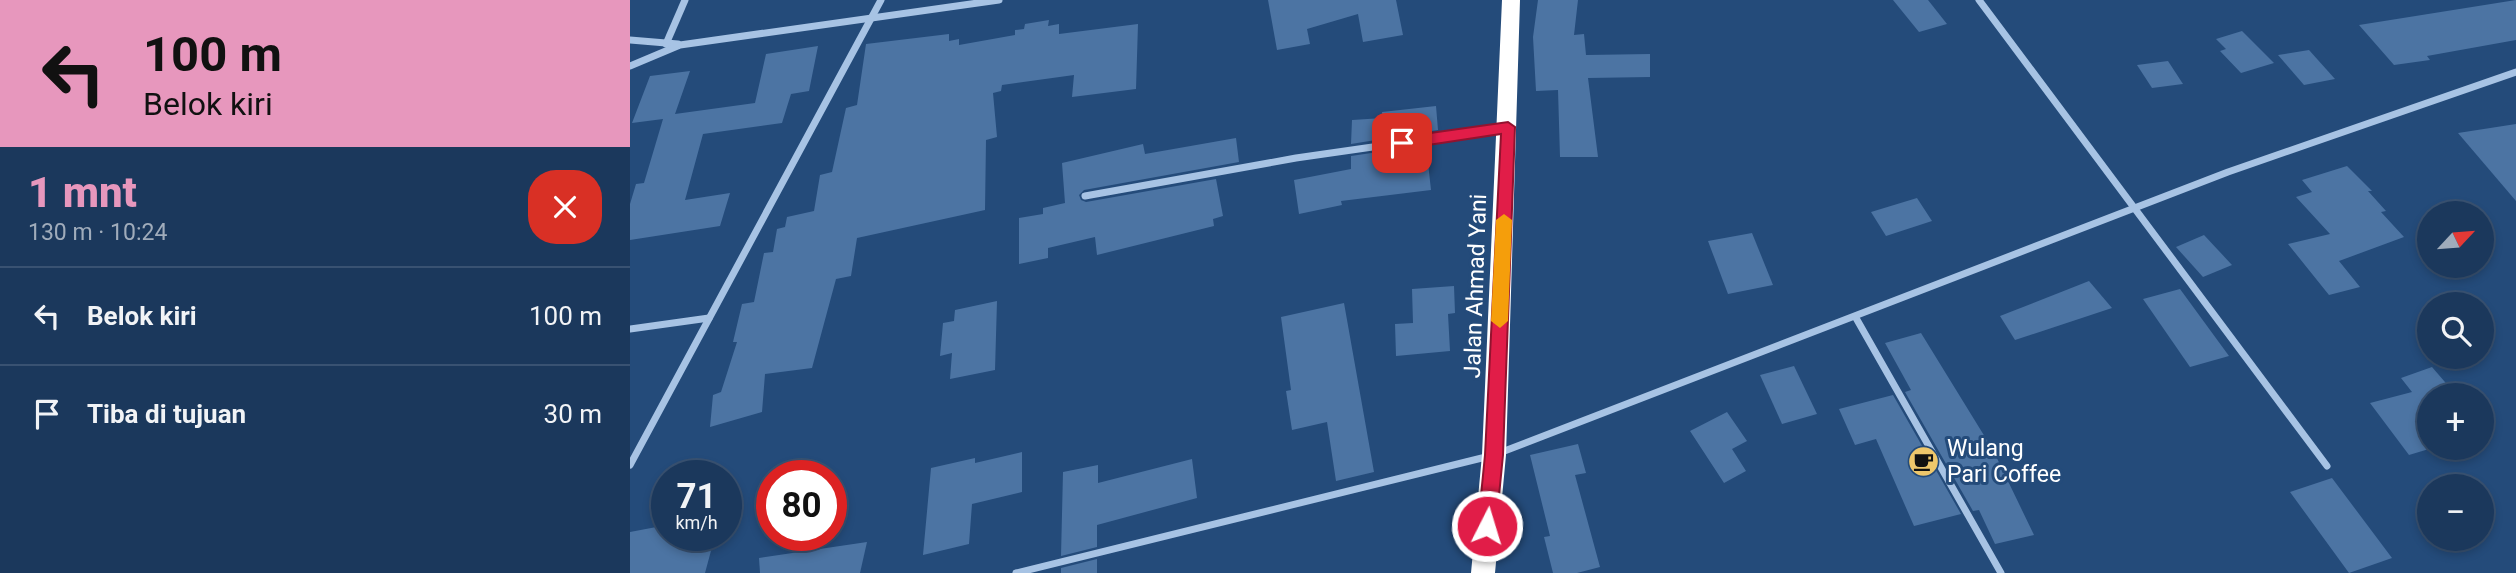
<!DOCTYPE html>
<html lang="id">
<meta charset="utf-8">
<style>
:root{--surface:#1b385c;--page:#243f62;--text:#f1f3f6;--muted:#a0acbb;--line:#395272;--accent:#e797bd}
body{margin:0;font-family:Roboto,sans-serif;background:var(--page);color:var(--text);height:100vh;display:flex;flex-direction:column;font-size:26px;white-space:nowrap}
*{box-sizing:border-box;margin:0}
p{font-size:23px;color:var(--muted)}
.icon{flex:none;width:38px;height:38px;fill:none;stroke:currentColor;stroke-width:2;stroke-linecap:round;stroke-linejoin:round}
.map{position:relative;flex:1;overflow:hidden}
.panel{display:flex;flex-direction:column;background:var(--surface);width:630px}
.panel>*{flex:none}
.top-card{background:#e797bd;color:#111;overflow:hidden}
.needle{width:46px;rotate:64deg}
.controls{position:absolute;left:1787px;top:201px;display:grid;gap:14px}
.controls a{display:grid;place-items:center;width:77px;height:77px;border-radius:50%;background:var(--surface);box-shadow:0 4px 10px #0003,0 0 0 2px var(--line);font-size:35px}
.speed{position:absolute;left:21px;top:460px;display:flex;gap:14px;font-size:35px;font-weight:700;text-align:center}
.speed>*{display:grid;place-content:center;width:91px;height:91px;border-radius:50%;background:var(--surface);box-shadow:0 4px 10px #0003,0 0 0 2px var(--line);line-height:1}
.speed small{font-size:18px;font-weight:400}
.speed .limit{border:10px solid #d22;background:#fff;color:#111}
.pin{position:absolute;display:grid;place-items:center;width:60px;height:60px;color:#fff;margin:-30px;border-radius:14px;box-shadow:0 4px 10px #0006}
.me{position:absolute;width:77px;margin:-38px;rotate:5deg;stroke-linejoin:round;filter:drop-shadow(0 0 5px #0008)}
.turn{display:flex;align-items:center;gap:24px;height:147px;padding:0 28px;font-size:32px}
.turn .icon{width:91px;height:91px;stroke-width:2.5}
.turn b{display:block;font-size:49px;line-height:60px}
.round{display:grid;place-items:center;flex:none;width:74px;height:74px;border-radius:28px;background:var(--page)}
.summary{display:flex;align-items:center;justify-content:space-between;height:119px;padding:0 28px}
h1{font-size:42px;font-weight:800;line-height:52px;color:var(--accent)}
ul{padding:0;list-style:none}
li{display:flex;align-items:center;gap:21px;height:98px;padding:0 28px;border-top:2px solid var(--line)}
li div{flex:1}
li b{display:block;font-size:26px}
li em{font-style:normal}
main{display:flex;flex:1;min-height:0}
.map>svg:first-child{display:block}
.building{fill:#4c74a3}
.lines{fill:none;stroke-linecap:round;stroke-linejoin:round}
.street{stroke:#a7c3e4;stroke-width:7}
.highway{fill:#fff;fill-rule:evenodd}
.route{fill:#e11d48;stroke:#92132f;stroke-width:2}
.slow{fill:#f59e0b}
.labels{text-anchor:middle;stroke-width:6;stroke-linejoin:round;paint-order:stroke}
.street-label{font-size:23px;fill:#fff;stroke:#244b7a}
.poi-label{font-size:23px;fill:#fff;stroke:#244b7a;text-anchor:start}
</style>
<main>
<section class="panel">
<div class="top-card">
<div class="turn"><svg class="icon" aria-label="left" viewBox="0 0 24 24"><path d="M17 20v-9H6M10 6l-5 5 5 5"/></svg><div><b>100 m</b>Belok kiri</div></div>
</div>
<div class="summary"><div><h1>1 mnt</h1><p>130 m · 10:24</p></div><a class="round" style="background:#d93025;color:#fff"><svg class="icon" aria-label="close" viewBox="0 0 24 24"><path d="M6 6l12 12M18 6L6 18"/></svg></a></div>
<ul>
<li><svg class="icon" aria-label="left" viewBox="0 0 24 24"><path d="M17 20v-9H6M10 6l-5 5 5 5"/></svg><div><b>Belok kiri</b></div><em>100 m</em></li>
<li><svg class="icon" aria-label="arrive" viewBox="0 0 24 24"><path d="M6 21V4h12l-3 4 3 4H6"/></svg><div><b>Tiba di tujuan</b></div><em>30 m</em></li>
</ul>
</section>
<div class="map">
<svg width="1886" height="573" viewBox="0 0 1886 573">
<rect width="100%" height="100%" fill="#244b7a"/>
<g class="building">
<polygon points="638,0 766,0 773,35 733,42 728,14 677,29 680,44 647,50"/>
<polygon points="908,0 948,0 944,35 954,34 956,55 1020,54 1020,77 958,78 968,157 930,157 928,90 906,91 903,37"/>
<polygon points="1263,0 1298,0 1317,24 1289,32"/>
<polygon points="1886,0 1886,40 1797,56 1800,60 1764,65 1729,25"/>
<polygon points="419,20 418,26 429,24 429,34 508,24 506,89 442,97 444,75 372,85 371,91 363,93 367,137 356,140 355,210 227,238 221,276 206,279 182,368 135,374 132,412 80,427 83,395 91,392 107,342 103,342 112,304 124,302 134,253 143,252 147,229 155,227 157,217 184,211 190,175 202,172 216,108 227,105 236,44 319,34 319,41 329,39 329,45 385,35 385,30 394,29 395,24"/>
<polygon points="1612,31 1644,63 1611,73 1590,51 1596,49 1586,39"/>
<polygon points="188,46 179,91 161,94 152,123 73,134 55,200 100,193 90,226 0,240 0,204 6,184 14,183 33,119 2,123 20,76 60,71 45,114 125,103 136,54"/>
<polygon points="1679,50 1705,79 1674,85 1648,55"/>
<polygon points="1538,61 1553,84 1522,88 1507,65"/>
<polygon points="806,106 808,130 721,144 722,120 753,118 752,112"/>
<polygon points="1886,124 1886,201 1828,133"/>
<polygon points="606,138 609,162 454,190 449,195 451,200 456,202 586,179 593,216 583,219 584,226 467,255 465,237 418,248 418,258 389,264 389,218 413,214 413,208 435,203 432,163 513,144 515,154"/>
<polygon points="796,145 801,190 711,201 712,205 669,214 664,180 721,169 721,156"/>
<polygon points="1717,166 1742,191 1738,191 1756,211 1751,212 1774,237 1709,261 1730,287 1699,295 1658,244 1700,234 1666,197 1682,192 1672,180"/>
<polygon points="1287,198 1302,221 1256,236 1241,212"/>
<polygon points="1122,233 1143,285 1098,294 1078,241"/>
<polygon points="1574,235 1602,265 1573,277 1546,247"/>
<polygon points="1459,281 1482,308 1385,340 1370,316"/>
<polygon points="824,286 825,313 818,314 820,351 766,356 765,324 783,323 782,289"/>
<polygon points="1550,289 1599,356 1560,367 1513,299"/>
<polygon points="367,301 365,370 320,379 322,353 310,356 313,323 324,321 325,310"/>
<polygon points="714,303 744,472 706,481 697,422 662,430 656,391 661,390 651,317"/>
<polygon points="1291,333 1363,450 1404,535 1365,544 1349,510 1343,511 1275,392 1281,390 1255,343"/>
<polygon points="1164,366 1187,414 1152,424 1130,375"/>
<polygon points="1802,367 1827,396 1799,396 1799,449 1779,455 1740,403 1782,392 1771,378"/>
<polygon points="1263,395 1331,514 1284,526 1246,439 1225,445 1209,409"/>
<polygon points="1097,412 1117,441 1102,449 1116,471 1094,483 1060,431"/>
<polygon points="948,444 956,473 945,475 970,567 947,573 923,573 914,537 920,536 900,455"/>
<polygon points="392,452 392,492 342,504 339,544 293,555 301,468 345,458 345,463"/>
<polygon points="562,459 567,498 467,525 467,547 431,556 433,472 468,465 468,483"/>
<polygon points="1702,478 1762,558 1719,573 1660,492"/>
<polygon points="37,525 37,536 85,536 75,573 0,573 0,532"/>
<polygon points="237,542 230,573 130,573 129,558"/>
<polygon points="467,559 467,573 431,573 431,568"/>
</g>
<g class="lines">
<g class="street">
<polyline points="1349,0 1697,466"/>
<polyline points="0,40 48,44"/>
<polyline points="36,44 55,0"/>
<polyline points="0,66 50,45 369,0"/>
<polyline points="455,196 666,158 875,128"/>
<polyline points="1226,318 1371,573"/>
<polyline points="0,329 79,318"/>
<polyline points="0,465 251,0"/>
<polyline points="386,573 864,455 1598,172 1886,72"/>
</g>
<polygon class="highway" points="872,0 890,0 876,455 865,573 841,573 852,455"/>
</g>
<polygon class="route" points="878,122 885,127 873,455 866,526 864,532 857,535 851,532 848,526 855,455 871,134 772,149 765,143 772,137"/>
<polygon class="slow" points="874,214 882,220 878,321 870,328 861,321 866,220"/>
<defs>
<symbol id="cafe-disc" viewBox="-11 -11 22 22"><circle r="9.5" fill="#eec76b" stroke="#244b7a"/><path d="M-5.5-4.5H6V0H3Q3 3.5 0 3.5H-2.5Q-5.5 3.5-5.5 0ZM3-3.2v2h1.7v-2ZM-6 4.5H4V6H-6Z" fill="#111"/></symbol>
</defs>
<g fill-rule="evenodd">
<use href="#cafe-disc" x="1276" y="444" width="35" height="35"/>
</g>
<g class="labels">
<g class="street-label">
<text transform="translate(845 286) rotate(-88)" y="8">Jalan Ahmad Yani</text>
</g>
<g class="poi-label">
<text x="1317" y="456">Wulang<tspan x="1317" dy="26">Pari Coffee</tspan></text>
</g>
</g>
</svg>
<div class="controls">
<a><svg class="needle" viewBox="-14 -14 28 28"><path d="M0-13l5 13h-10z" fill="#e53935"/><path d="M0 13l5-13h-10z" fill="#a0acbb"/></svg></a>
<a><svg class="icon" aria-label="search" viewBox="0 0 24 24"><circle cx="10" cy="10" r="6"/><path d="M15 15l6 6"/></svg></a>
<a>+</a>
<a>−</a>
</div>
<div class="speed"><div>71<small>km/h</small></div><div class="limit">80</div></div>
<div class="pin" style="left:772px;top:143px;background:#d93025"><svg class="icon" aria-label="arrive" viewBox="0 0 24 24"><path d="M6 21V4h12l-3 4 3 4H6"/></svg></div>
<svg class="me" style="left:857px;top:526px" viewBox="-20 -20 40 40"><circle r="17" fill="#e11d48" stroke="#fff" stroke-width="3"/><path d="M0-11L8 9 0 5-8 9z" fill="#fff"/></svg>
</div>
</main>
